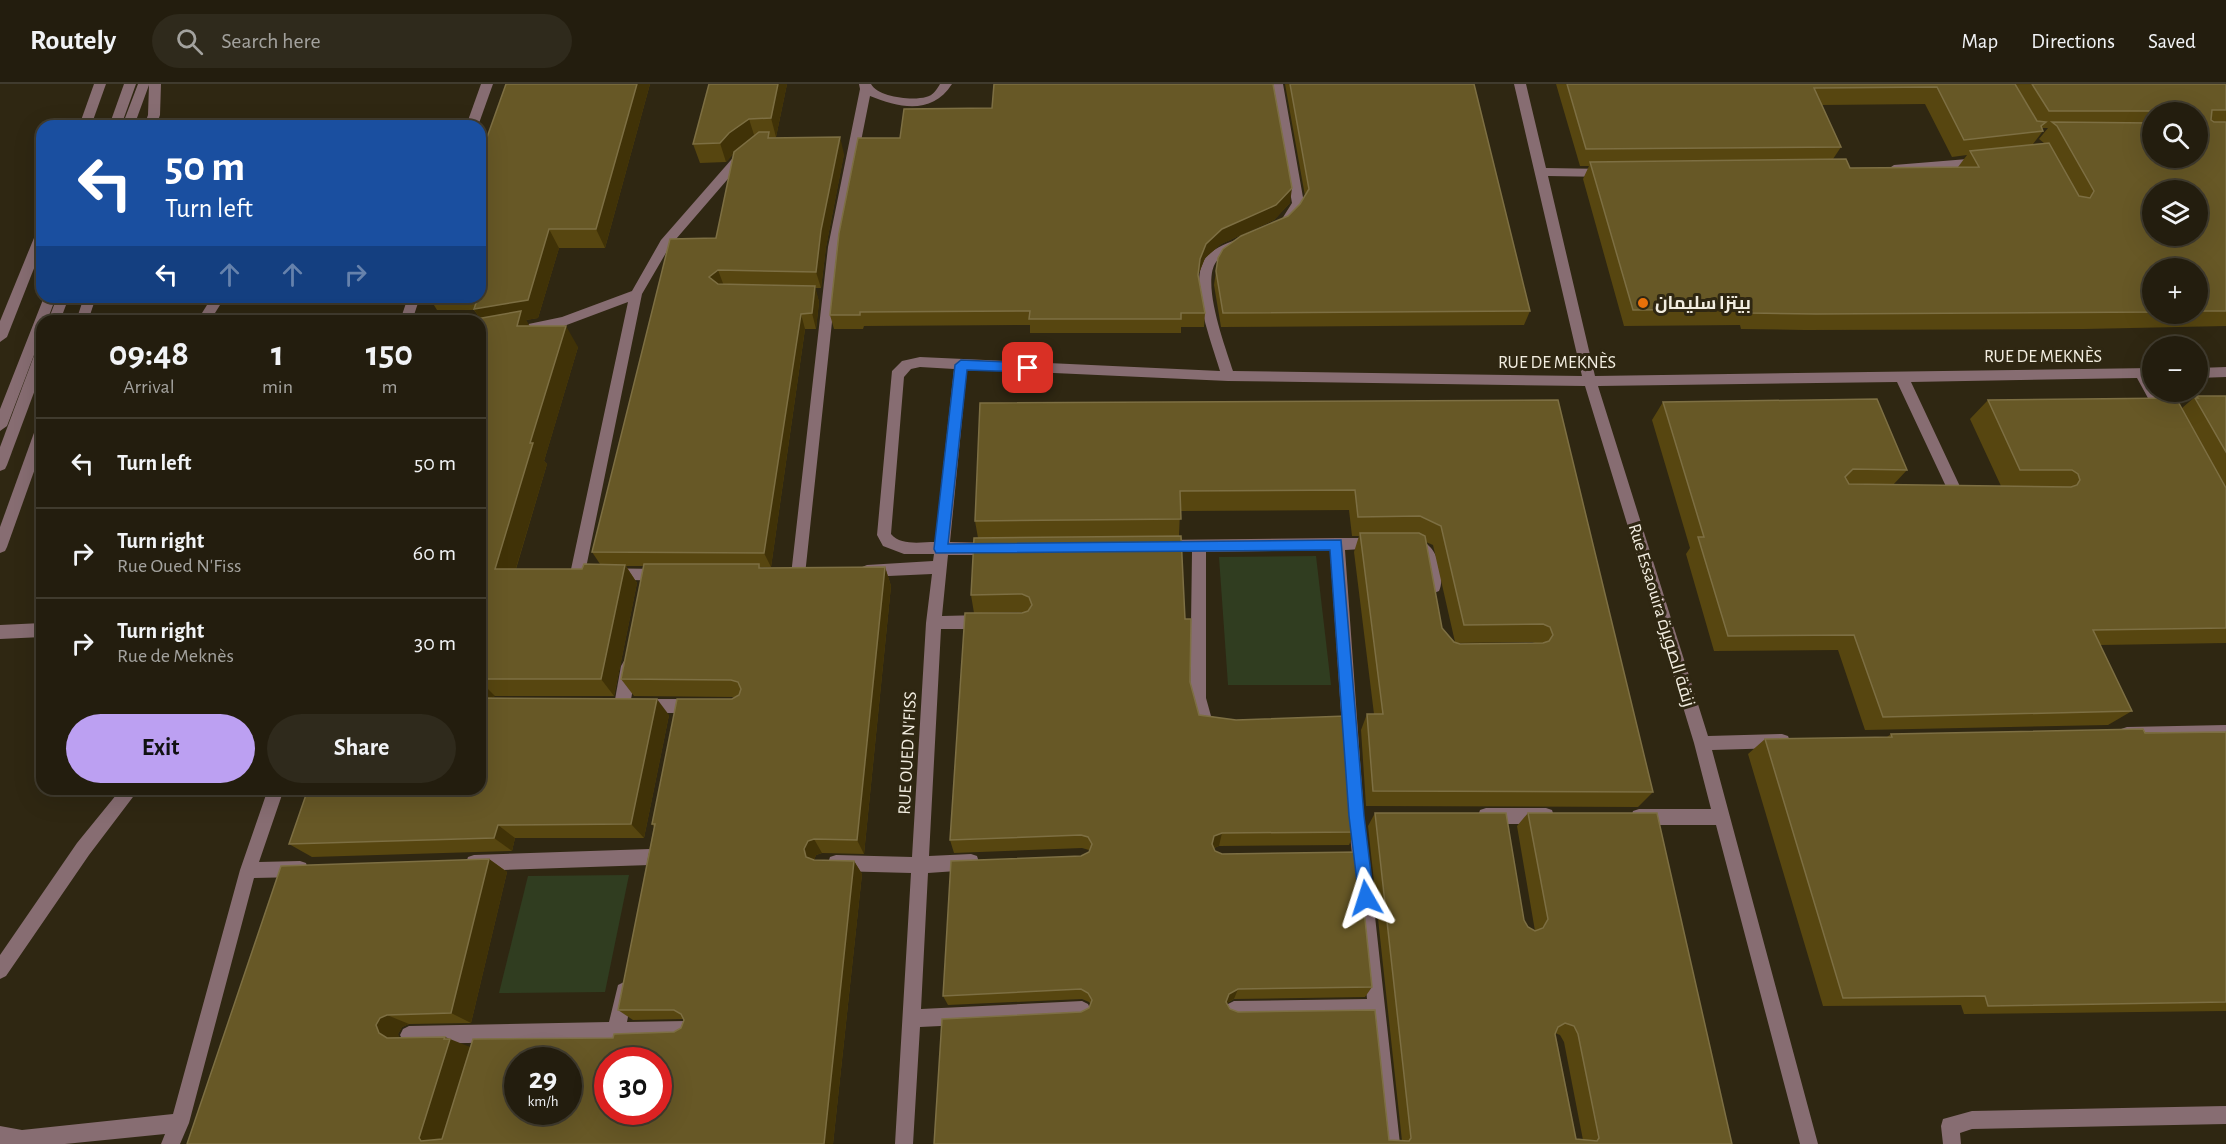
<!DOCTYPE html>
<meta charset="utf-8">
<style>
:root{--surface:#231d0e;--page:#2f2a1c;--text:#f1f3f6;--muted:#a3a29e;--line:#403b2e;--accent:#bca0f2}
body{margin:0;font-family:"Alegreya Sans",Cairo,sans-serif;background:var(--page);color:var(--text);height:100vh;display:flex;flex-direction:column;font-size:22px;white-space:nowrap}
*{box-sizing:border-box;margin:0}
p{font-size:20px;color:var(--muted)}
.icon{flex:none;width:33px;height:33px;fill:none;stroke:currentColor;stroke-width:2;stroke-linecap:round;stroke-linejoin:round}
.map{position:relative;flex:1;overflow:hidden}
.panel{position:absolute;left:36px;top:231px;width:450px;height:480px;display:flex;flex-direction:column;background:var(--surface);border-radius:18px;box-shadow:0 6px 24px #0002,0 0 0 2px var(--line)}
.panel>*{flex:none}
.banner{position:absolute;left:36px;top:36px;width:450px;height:183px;border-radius:18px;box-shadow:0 6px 24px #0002,0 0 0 2px var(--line);background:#1a4fa0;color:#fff;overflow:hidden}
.fabs{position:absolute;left:2142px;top:18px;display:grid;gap:12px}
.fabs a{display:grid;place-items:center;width:66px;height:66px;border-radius:50%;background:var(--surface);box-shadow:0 6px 24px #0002,0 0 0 2px var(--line);font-size:30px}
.speed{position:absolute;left:504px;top:963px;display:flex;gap:12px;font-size:30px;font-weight:700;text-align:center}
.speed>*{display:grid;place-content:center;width:78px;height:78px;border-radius:50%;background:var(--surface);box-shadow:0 6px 24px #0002,0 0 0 2px var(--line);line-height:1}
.speed small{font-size:15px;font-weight:400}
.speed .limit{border:9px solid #d22;background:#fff;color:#111}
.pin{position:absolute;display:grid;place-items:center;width:51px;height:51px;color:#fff;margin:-26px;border-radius:12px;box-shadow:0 3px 9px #0006}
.me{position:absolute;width:66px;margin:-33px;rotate:354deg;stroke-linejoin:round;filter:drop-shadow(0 0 4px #0008)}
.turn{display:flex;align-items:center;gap:21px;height:126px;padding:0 30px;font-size:27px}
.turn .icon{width:78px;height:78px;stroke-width:2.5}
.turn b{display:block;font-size:42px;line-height:51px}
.lanes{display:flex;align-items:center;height:57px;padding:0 30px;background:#0003;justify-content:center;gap:30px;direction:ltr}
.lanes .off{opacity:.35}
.eta{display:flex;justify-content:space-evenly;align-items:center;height:102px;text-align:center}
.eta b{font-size:36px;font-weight:700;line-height:42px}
.cta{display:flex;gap:12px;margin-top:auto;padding:12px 30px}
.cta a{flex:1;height:69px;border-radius:36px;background:var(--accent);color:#111;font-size:24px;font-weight:700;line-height:69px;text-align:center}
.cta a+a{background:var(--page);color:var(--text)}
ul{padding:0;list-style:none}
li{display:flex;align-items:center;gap:18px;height:90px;padding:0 30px;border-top:2px solid var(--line)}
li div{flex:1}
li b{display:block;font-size:22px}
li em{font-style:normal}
header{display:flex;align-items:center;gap:36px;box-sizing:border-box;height:84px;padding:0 30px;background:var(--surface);border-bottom:2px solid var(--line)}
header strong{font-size:28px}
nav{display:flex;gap:33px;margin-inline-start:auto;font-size:21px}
.search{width:420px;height:54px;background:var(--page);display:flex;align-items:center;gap:15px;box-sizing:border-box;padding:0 21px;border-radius:33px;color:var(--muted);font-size:22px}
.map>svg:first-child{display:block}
.green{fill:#303d20}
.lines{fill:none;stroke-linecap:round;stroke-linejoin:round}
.minor{fill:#876d72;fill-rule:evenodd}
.wall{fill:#574610;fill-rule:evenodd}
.shaded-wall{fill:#403207}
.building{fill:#675826;stroke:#7d6f43;stroke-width:1.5;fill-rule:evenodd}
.route{fill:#1a73e8;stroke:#114b97;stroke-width:1.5}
.food-dot{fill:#e8710a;stroke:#2f2712;stroke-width:2}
.labels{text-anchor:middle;stroke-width:6;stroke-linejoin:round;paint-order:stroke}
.poi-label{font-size:18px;font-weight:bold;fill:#f2ede0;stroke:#2f2712;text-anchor:start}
.street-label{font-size:18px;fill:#f2ede0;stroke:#2f2712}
</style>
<header>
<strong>Routely</strong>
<div class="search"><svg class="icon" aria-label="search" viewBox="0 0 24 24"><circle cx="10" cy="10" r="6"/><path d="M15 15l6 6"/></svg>Search here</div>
<nav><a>Map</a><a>Directions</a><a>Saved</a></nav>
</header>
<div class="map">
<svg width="2226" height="1060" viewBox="0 0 2226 1060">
<rect width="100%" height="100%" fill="#2f2712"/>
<g class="green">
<polygon points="1316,472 1331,601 1228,601 1219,473"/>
<polygon points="629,791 605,908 499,909 528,792"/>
</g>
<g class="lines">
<g class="minor">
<polygon points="94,0 106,0 91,42 79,42"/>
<polygon points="124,0 136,0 121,42 109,42"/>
<polygon points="138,0 161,0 160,31 156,42 144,42 148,31 149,1 134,42 122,42"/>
<polygon points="481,0 493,0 478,42 466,42"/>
<path d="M859,0H871C878,13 912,17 926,13C933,12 937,5 940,0H952C932,31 900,24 870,12L840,163L805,491L803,495L798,497L793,495L791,491L828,163L860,5Z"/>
<polygon points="1271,0 1283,0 1304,119 1295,137 1286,142 1280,138 1292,119"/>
<path d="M1514,0H1526L1546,84L1606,85L1612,89L1606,93L1548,92L1595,292L2152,284V308H2158L2172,332L2170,336H2160L2137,294L1911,298L1964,411L1962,415H1952L1950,411L1897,298L1598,302L1708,652L1782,650L1788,652L1790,657L1788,662L1782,664L1712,666L1818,1060H1800L1716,741H1639L1633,739L1631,733L1633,727L1639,725H1711L1694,659L1585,302L1228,297L967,285L950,458L993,459L998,461L1000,465L998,469L993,471H948L942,532L982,531L987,533L990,538L987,543L982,545H941L929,772L971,770L977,772L979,778L977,784L971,786L928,789L921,925L1082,917L1088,920L1091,926L1088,932L1082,935L920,943L913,1060H895L911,789L836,787L830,785L828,779L830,773L836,771L912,773L926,539L932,490L867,493L862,491L860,487L862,483L867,481L933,477L934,470H904L883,462L877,451L892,287L902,277L920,273L1220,287C1212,259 1189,203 1204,176C1211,165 1228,158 1240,155L1244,156L1246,159L1244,162C1235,166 1222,170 1216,178C1201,200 1226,264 1233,287L1582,292ZM920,283L954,285L935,458C921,458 901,462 891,450L904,293L911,285Z"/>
<polygon points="742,67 746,68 746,74 670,162 642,210 586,484 663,485 668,487 670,491 668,495 663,497 572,494 570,490 628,218 564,242 524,250 518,245 519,242 562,233 632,207 661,156 738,68"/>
<polygon points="1980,74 1986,78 1984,81 1894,89 1888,85 1894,81"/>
<polygon points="42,145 42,164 7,253 0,258 0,237 36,149"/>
<polygon points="44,213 56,213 47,237 42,237 42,250 7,342 0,347 0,325"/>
<polygon points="57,213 69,213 60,237 48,237"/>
<polygon points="84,213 96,213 88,237 76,237"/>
<polygon points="212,213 225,213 210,237 197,237"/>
<polygon points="408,213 420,213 412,237 400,237"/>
<polygon points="42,264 42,287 7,381 5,385 0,387 0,363 35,269"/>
<polygon points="2226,283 2226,293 2198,294 2198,284"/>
<polygon points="42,341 42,365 7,463 5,467 0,469 0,443 35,346"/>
<polygon points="1337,454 1376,454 1381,456 1383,460 1381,464 1345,466 1364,732 1400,1060 1382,1060 1369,933 1234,935 1228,932 1225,926 1228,920 1234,917 1367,915 1348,732 1330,466 1206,468 1206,614 1211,632 1221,635 1223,640 1221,645 1215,647 1199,644 1190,614 1192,468 1156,466 1154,462 1156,458 1161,456"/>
<path d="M1412,454C1418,456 1425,457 1429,462C1439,471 1445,496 1439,507L1434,509L1429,507C1421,490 1429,472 1407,464L1405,460L1407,456Z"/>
<polygon points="42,539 42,553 0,555 0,541"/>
<polygon points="629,575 634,577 637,582 630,621 628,626 622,628 616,626 614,621 621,582 624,577"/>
<polygon points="642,615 696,615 702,617 704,622 702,627 696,629 642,629 636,627 634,622 636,617"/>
<polygon points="2226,641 2226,655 2127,657 2121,655 2119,650 2121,645 2127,643"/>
<polygon points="121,705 139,705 89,771 6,892 0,895 0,871 77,759"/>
<polygon points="268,705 284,705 259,778 300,777 306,779 308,785 306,791 300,793 254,794 189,1039 180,1060 161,1060 165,1050 65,1060 0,1060 0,1042 22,1046 173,1030 240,786"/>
<polygon points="1486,724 1546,724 1552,726 1554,732 1552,738 1546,740 1486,740 1480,738 1478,732 1480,726"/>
<polygon points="650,765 656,767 658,773 656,779 650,781 474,787 468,785 466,779 468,773 474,771"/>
<polygon points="624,898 630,901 633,907 627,938 686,937 692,940 695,946 692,952 686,955 409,960 403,957 400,951 403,945 409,942 609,938 618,901"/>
<polygon points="2226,1022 2226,1040 1972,1045 1960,1049 1961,1060 1943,1060 1941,1042 1943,1035 1972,1027"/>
</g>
</g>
<g class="wall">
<polygon points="506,0 650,0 605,164 559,164 538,234 526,236 529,242 578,263 544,377 547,380 516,485 582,485 600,480 592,468 716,154 734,69 726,78 700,79 693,60 787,0 776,53 771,54 844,70 826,163 821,204 815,204 819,218 816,245 805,245 771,483 760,483 761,484 885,483 891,502 864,770 822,769 816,771 814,776 854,777 862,790 833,1060 187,1060 489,775 507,788 471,939 409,940 402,943 398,950 399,954 470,963 613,954 674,948 681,944 684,936 683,935 633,936 618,926 654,743 652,740 732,615 736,613 634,612 621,595 644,482 626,482 637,499 614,612 495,612 490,614 669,631 644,754 515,754 512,767 312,773 289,760 480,705 480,234 474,226 437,226 429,213 480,213"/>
<polygon points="1285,0 1474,0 1530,227 1524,241 1221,243 1214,201 1216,187 1288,132 1300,120 1305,112"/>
<path d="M1556,0H2226V242L2084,245L1805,246L1741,245L1740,241L1624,242L1583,95L1589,82H1580ZM1925,20L1952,73L1967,71L1958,83L1850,84L1833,75L1841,63L1821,21ZM2152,28H2198L2152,74ZM2042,44H2048L2039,55L2044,59L2033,60L2043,47ZM2152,184H2198V230H2152Z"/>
<polygon points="1290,119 1274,136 1221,160 1205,174 1199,189 1198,192 1205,229 1204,243 1181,243 1181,249 1030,249 1030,241 864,242 863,245 834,245 830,231"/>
<polygon points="2196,312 2226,312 2226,559 2100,561 2132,627 2108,641 1865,646 1838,566 1714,567 1686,470 1690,464 1652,336 1663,318 1907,386 1893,401 2001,402 1970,335 1988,316 2182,324"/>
<path d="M1558,316L1653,708L1638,723L1366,722L1361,646L1367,630H1374L1354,468L1359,452H1352L1349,426L1180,427L1179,452L1190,598L1199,631L1355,748L1349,761L1219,762L1214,764L1215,767L1372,903L1365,913L1234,915L1227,919L1230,925L1389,1056L1402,1057L1368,742L1375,729L1524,836L1528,843L1535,847L1517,742L1528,729L1732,1060H934L1081,928L1089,924L1091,921L1089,918L1082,915L948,921L943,912L1081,772L1090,768L1089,766L1082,764L954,769L950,756L1022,529L1024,528L974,529L971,511L978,454L975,437ZM1426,458L1433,461L1455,558L1442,544ZM1532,558L1535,559L1460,560L1456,559ZM1555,949L1560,951L1564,958L1583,1056L1576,1055Z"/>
<polygon points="2226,648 2226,927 1964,930 1961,921 1823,922 1748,670 1765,655 1887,653 1891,650"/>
</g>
<g class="shaded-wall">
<polygon points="637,0 650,0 605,164 596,145"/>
<polygon points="778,0 787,0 776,53 771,34"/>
<polygon points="749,35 755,54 735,68 726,78 720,59 729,49"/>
<polygon points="840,53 844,70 826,163 821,204 816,188 821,146"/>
<polygon points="1292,104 1290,119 1274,136 1221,160 1205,174 1199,189 1200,175 1206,160 1222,145"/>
<polygon points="549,145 559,164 538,234 526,236 534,249 485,243 474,225"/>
<polygon points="718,186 724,202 716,209 709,193"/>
<polygon points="815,202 819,218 816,245 812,229"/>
<polygon points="801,230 805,245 771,483 764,469"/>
<polygon points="566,242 578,263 544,377 547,380 510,504 495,485 530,359"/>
<polygon points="625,481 637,499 614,612 601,595"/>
<polygon points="885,483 891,502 864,770 857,756"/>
<polygon points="480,597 495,612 487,615 480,620"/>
<polygon points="657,615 669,631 644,754 631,740"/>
<polygon points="498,741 515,754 512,767 494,754"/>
<polygon points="1222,749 1219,762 1211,765 1214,752"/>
<polygon points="814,755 822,769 816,771 813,778 806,773 804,765 808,757"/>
<polygon points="489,775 507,788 471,939 451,929"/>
<polygon points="854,777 862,790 833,1060 824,1060"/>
<polygon points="1238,905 1234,915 1226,919 1229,910"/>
<polygon points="387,931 409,940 402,943 398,950 401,958 387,954 379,949 376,941 380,934"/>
<polygon points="445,953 470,963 441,1059 421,1057 419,1054"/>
</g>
<g class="building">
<polygon points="506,0 637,0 596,145 549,145 528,216 474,225 478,213 480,213 480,73"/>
<polygon points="709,0 778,0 771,34 749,35 729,49 720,59 693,60"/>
<polygon points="994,0 1273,0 1292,104 1276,121 1222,145 1206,160 1200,175 1198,191 1205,229 1181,229 1181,235 1029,235 1030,227 860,228 860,231 830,231 839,149 858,54 900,54 904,25 992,24"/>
<polygon points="1290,0 1474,0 1530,227 1223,229 1216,187 1218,174 1223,165 1241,152 1288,132 1300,120 1309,105"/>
<polygon points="1567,0 2015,0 2037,37 2046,38 2041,42 2043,47 1964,56 1937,3 1814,4 1841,63 1586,65"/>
<path d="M2032,0H2226V26H2212L2211,36L2214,38H2226V227H2198V184H2152V228L1816,230L1751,229L1750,225L1633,226L1590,78L1846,75L1850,84L1979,83L1970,67L2049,59L2079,112L2090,114L2094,107L2057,42L2052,38L2152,39V74H2198V28H2169L2167,27H2049ZM2152,106H2198V152H2152Z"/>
<polygon points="759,48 769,48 768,54 840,53 821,146 816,188 718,186 709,193 718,200 815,202 812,229 801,230 764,469 592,468 670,155 716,154 734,68"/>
<polygon points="521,227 517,242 566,242 530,359 533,359 495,485 582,485 584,480 625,481 601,595 480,595 480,237 465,237"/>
<polygon points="2196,312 2226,312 2226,368 2195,314 2198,314"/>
<polygon points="2176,314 2226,404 2226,544 2093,546 2132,627 1883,633 1854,551 1728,552 1698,453 1704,453 1663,318 1877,315 1907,386 1853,385 1845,393 1849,400 2071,403 2077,401 2080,396 2078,390 2072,386 2020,386 1988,316"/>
<polygon points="1558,316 1653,708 1373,707 1367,630 1383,630 1360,449 1419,449 1425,452 1442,544 1454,558 1460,560 1543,559 1549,557 1553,551 1550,543 1543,540 1464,541 1441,442 1420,432 1358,433 1355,406 1180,407 1181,435 975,437 980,319"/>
<path d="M1181,452L1185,535H1191L1190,598L1199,631L1236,636L1346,632L1355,748L1222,749L1214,752L1212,760L1215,767L1222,770L1358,768L1372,903L1238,905L1229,910L1226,918L1230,925L1238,928L1375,926L1389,1056L1409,1057L1411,1054L1375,729H1506L1524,836L1528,843L1535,847L1543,844L1548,835L1528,729H1657L1732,1060H934L942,935L1081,928L1089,924L1092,916L1088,909L1081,905L943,912L951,777L1081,772L1089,768L1092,760L1088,753L1081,751L950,756L965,529H1022L1028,527L1032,521L1029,513L1022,510L971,511L974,454ZM1565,939L1574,942L1578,950L1599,1054L1597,1057L1576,1055L1555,950L1558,943Z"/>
<path d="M644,480H759V484L885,483L857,756L814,755L808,757L804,765L806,773L814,776L854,777L824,1060H187L281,782L489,775L451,929L387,931L380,934L376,941L379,949L387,954L445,953L444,955H450L419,1054L421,1057L442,1055L473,955L613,954L614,950L674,948L681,944L684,936L681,930L674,926H618L655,740H652L677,615H732L739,611L741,605L738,598L731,596L621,595ZM518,976H568V1028H518ZM608,976H658V1028H608Z"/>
<polygon points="480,614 657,615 631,740 498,741 494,754 289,760 308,705 480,705"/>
<polygon points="2143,645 2145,649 2226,648 2226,918 1988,922 1985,912 1843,914 1765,655 1892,653 1891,650"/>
</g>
<polygon class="route" points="961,276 1028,279 1034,284 1028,288 967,286 948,460 1341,456 1364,732 1374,814 1372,820 1366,822 1361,820 1359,814 1349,732 1330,466 936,469 934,465 955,281"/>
<circle class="food-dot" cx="1643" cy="219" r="6"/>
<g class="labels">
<g class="poi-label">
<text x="1655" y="225">بيتزا سليمان</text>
</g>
<g class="street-label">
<text x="2043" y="278">RUE DE MEKNÈS</text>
<text x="1557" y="284">RUE DE MEKNÈS</text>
<text transform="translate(1662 531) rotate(73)" y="6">Rue Essaouira زنقة الصويرة</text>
<text transform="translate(907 669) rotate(-87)" y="6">RUE OUED N'FISS</text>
</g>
</g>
</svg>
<div class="fabs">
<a><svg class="icon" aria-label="search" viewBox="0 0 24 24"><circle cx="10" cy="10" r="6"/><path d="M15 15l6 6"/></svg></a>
<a><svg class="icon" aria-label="layers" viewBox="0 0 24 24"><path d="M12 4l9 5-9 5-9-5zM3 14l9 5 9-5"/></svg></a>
<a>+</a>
<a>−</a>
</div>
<div class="speed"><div>29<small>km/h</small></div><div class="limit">30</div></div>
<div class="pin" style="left:1028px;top:284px;background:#d93025"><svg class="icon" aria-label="arrive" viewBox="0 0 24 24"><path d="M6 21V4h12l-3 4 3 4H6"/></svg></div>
<svg class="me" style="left:1366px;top:814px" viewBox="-20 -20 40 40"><path d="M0-17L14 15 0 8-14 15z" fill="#1a73e8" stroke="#fff" stroke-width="4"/></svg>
<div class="banner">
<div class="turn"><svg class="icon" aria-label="left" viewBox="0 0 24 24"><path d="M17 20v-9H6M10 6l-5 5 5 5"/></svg><div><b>50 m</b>Turn left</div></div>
<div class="lanes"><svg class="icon" aria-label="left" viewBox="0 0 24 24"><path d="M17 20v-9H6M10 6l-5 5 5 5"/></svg><svg class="icon off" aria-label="ahead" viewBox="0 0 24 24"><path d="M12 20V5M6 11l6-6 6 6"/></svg><svg class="icon off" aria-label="ahead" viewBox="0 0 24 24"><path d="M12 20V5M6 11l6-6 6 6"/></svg><svg class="icon off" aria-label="right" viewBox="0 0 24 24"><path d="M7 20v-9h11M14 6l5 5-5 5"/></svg></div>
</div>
<section class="panel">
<div class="eta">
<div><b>09:48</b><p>Arrival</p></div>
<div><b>1</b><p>min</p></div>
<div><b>150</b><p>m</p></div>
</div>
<ul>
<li><svg class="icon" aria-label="left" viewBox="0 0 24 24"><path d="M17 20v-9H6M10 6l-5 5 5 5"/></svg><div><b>Turn left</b></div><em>50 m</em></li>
<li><svg class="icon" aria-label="right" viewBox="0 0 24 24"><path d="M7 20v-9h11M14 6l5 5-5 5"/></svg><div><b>Turn right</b><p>Rue Oued N'Fiss</p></div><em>60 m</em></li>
<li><svg class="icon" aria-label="right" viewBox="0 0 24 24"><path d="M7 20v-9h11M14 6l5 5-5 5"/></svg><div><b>Turn right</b><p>Rue de Meknès</p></div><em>30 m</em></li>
</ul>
<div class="cta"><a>Exit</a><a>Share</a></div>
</section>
</div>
